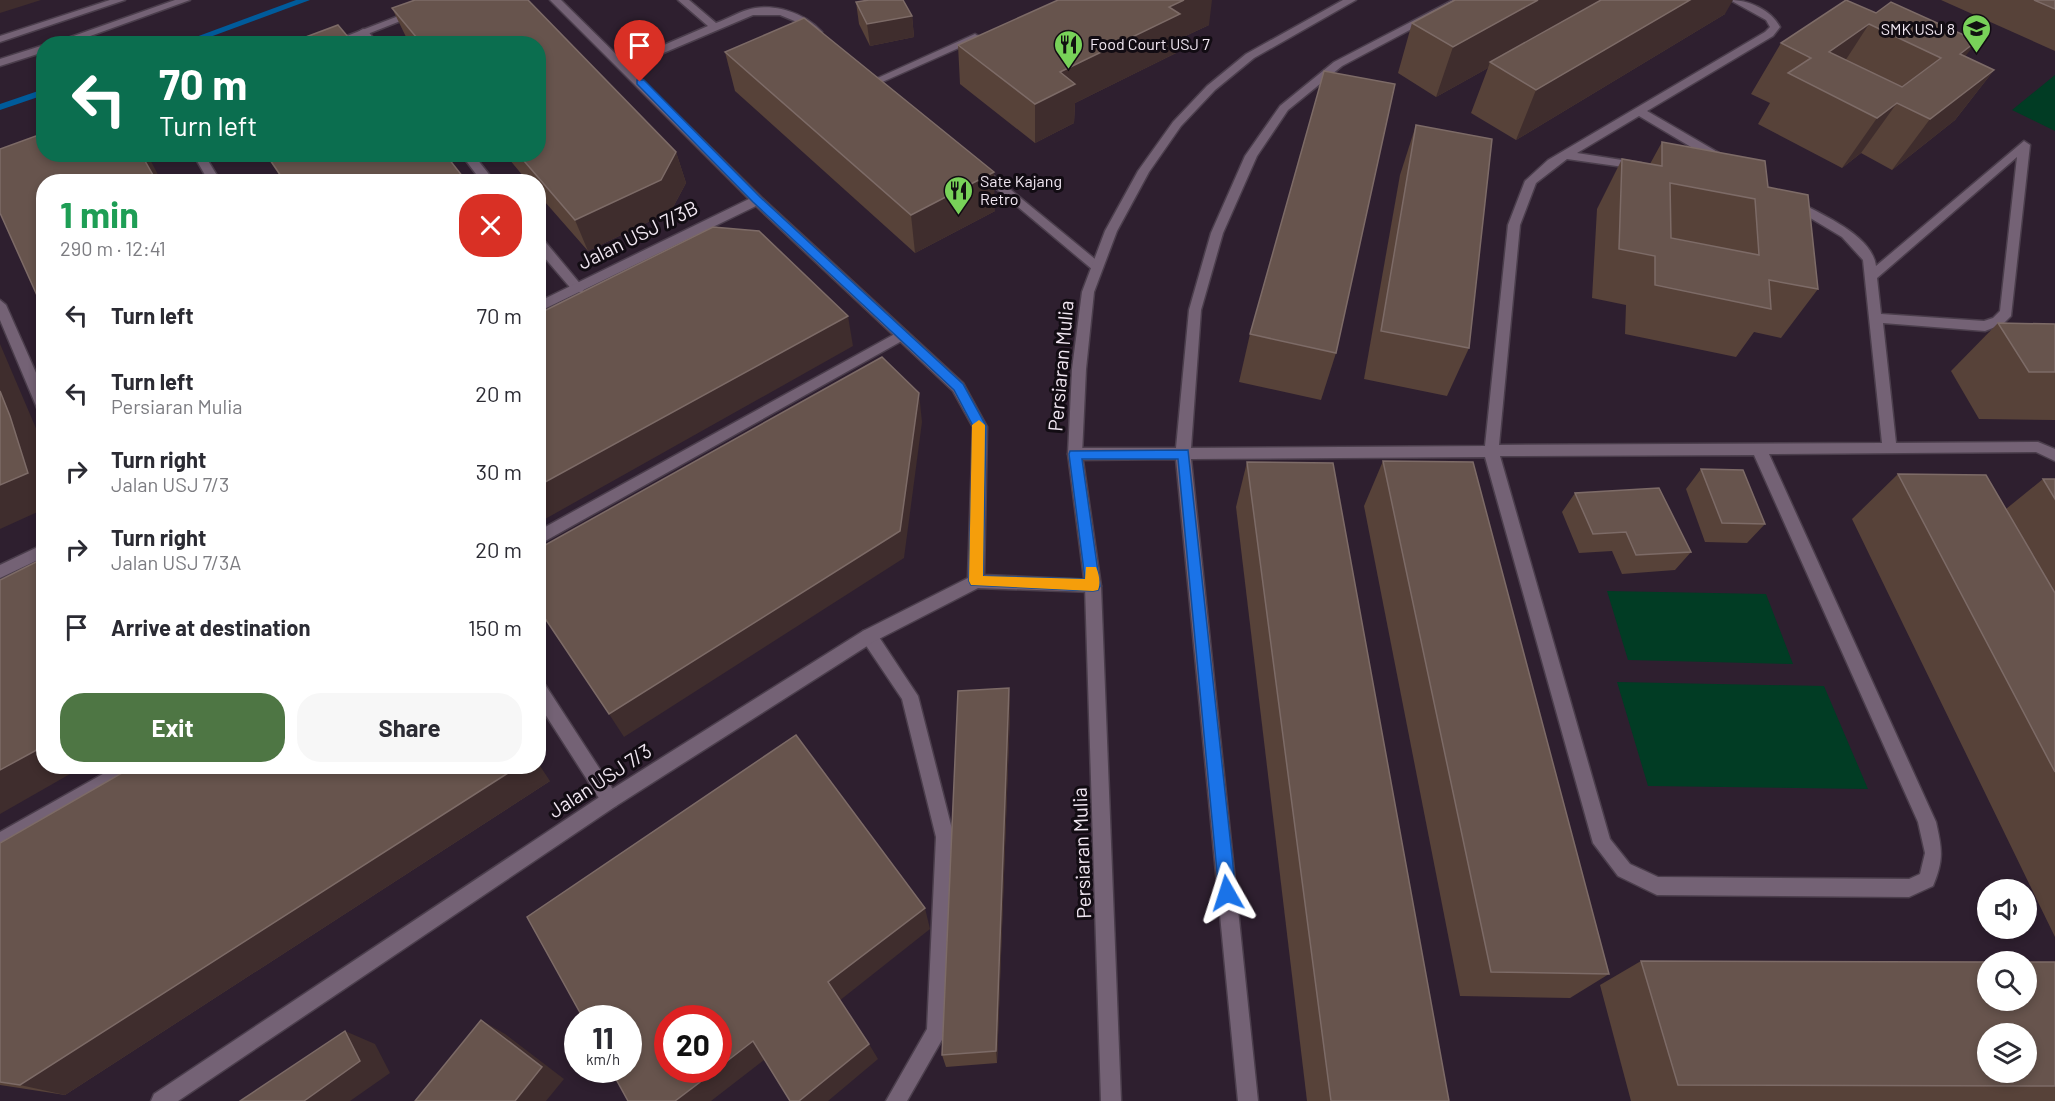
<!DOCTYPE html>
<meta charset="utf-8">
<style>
:root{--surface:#fff;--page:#f7f7f7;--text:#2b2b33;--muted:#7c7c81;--accent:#4e7644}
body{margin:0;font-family:Barlow,sans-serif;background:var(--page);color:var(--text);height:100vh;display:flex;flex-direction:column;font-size:22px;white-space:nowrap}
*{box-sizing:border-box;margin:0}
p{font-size:20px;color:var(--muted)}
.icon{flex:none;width:33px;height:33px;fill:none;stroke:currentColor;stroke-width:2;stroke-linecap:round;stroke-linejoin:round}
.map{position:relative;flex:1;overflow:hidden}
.drawer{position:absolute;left:36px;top:174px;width:510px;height:600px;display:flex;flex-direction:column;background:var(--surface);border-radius:24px;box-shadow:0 3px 9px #0003}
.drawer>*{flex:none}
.guide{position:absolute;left:36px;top:36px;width:510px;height:126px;border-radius:24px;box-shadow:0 3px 9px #0003;background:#0b6e4f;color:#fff;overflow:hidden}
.fabs{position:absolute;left:1977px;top:879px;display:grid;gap:12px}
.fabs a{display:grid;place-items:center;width:60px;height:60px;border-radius:50%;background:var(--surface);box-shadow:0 3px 9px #0003;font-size:30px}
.speed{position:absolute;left:564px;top:1005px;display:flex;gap:12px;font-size:30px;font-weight:700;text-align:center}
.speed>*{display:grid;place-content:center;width:78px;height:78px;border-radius:50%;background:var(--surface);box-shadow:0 3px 9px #0003;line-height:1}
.speed small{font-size:15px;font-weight:400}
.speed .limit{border:9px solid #d22;background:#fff;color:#111}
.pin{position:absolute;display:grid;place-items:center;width:51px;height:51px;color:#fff;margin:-62px -26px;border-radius:50% 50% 50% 0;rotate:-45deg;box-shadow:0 0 6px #0007}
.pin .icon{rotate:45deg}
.me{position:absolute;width:66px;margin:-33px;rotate:354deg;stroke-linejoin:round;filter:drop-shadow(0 0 4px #0008)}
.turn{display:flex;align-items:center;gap:21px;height:126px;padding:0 24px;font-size:27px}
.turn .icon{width:78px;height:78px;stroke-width:2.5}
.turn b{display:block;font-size:42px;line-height:51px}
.round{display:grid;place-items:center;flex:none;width:63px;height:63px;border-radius:24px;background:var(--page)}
.overview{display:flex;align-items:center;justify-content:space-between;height:102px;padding:0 24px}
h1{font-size:36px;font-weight:700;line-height:45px;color:#1e9e55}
.primary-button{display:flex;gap:12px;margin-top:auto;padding:12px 24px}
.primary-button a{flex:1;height:69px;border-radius:24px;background:var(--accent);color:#fff;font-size:24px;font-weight:700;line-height:69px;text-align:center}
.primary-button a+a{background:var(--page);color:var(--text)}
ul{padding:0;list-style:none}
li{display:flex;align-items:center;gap:18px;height:78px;padding:0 24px}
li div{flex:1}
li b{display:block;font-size:22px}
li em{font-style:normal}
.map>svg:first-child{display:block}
.green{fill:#013c24}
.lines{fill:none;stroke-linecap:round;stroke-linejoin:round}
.stream{fill:#005b9b;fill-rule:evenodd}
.lane-casing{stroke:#4b3e4c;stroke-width:3}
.street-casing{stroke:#4b3e4c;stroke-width:3}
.secondary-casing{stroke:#4b3e4c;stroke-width:3}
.lane{fill:#746275;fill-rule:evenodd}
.street{fill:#746275;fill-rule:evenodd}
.secondary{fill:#746275;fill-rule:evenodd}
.wall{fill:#574239}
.shaded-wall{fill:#3f2d2d}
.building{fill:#67544d;stroke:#7d6b67;stroke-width:1.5;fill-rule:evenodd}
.route{fill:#1a73e8;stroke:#114b97;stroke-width:1.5}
.slow{fill:#f59e0b}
.labels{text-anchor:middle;stroke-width:6;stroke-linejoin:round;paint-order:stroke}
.far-poi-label{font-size:16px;fill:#f1e7f2;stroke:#120c13;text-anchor:start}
.street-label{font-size:20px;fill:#f1e7f2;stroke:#120c13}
</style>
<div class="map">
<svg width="2055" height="1101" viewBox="0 0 2055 1101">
<rect width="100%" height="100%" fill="#2e1f2f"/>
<g class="green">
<polygon points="2055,75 2055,131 2012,110"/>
<polygon points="1607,591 1766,594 1793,664 1628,660"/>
<polygon points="1617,682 1824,686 1868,789 1648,786"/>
</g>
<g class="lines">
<g class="stream">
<polygon points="296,0 310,0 191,44 177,44"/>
<polygon points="44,89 44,95 0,110 0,104"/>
</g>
<defs>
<g id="lane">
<path d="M678,0H689L716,23C727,19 737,13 747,10C773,2 805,13 822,32L813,34L797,22L780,15H753L628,68H620V64L708,26Z"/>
<path d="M1453,0H1466L1342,66L1288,110L1257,156L1223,233L1201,310L1191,448L1485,446L1508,225L1525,181L1548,160L1765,32L1770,27L1766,20L1730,0C1749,0 1771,10 1780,27L1773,36L1647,111L1726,157V163H1718L1639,116L1577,153L1641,163L1647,167L1645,170L1567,159L1536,183L1520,225L1499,445L1882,443L1863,260L1842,237L1787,204L1789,201H1797C1822,215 1872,235 1876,266L2024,141L2030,145L2011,316L2003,324L1985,331L1883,323L1896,443L2038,442L2055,449V461L2036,452L1769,454L1936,822C1942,849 1944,860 1933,886L1909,897L1657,895L1618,876L1593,843L1485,457L1191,459L1258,1101H1238L1176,459L1075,460L1070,458L1068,454L1070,450L1075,448H1176L1189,310L1211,233L1245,156L1280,106L1334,62ZM2017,157L2000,311L1993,318L1984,321L1881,314L1877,278ZM1754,455L1918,822L1925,853L1920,874L1909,879L1658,877L1630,864L1610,839L1500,456Z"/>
<polygon points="363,29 367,30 378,44 367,44 358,32"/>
<polygon points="975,34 980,37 979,39 880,83 876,84 871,81"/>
<polygon points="461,154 473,154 495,182 482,182"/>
<polygon points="978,163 1101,264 1103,267 1101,270 1093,270 974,170 974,164"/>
<polygon points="538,237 542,238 582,286 584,289 582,292 574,292 538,250"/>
<polygon points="0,300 6,305 44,391 44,413 37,408 0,320"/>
<polygon points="902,330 907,332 909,335 907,338 538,545 538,531"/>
<polygon points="869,629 875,631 918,696 954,837 947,1031 907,1101 886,1101 927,1029 936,837 902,699 863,641 861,636 863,631"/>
<polygon points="538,681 544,683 616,794 619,800 616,806 610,808 604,806 538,703"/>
<polygon points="117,766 142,766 140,772 0,851 0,832"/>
</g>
<g id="street">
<polygon points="440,0 454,0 342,44 326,44"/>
<polygon points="550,0 561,0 761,197 963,383 987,427 984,575 1093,580 1098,581 1101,586 1098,591 1093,592 978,588 875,641 616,806 178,1101 151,1101 154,1094 604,794 863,631 968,578 973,427 953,391 756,206 538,312 538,302 749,199"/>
<polygon points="193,154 204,154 221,182 209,182"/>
<polygon points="44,544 44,557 0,578 0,565"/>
</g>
<g id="secondary">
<polygon points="110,0 125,0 0,42 0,36"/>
<polygon points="175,0 190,0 68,44 51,44"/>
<polygon points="1343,0 1356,0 1254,58 1215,90 1181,126 1149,172 1117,231 1094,292 1086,369 1082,454 1101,586 1121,1101 1101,1101 1085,586 1068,454 1072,369 1082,292 1105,231 1138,171 1173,122 1207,86 1246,54"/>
<polygon points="44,45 44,52 0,66 0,59"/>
</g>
</defs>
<use href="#lane" class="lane-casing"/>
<use href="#street" class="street-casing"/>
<use href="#secondary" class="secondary-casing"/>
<use href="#lane" class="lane"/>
<use href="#street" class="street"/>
<use href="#secondary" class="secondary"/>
</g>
<g class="wall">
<polygon points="415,0 528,0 676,152 686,183 671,211 588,251 538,194 538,182 528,182 505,154 538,154 538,44 410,44 407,39 392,8"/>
<polygon points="1941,0 2055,0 2055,51"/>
<polygon points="856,2 912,16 914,37 870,46 859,24"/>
<polygon points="1876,13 1994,70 1955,120 1892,170 1861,153 1842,168 1758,124 1770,103 1751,94 1781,43"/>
<polygon points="1725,14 1516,140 1471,113 1488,68 1436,97 1398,73 1412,23"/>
<polygon points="1209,25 1177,40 1176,53 1075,103 1074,123 1035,143 960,84 958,45"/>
<polygon points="725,52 995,211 915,253 735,91"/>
<polygon points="1416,125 1469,348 1447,396 1364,379 1400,175"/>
<polygon points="1662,142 1768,187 1818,289 1781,338 1754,332 1736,357 1625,334 1626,305 1592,298 1597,209 1622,159 1650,164"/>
<polygon points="265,154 445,154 467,182 284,182"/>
<polygon points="1998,323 2055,324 2055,420 1979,419 1951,371"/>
<polygon points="1250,334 1336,353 1321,400 1239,382"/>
<polygon points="1383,461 1609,974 1570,998 1460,996 1364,506"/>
<polygon points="1247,462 1449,1101 1307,1101 1236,507"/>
<polygon points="1701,469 1765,524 1747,543 1705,542 1686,489"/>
<polygon points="1898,474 2006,509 2043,479 2055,479 2055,937 1852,519"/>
<polygon points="1575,493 1691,552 1675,570 1622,574 1612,551 1579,553 1562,512"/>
<polygon points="1009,688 1010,712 997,1063 946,1067 942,1055"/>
<polygon points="550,781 65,1095 0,1085 0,843"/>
<polygon points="1641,961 2055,962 2055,1101 1631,1101 1600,985"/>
</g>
<g class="shaded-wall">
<polygon points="0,0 41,0 0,13"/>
<polygon points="1184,0 1212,0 1209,25 1177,40 1176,53 1075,103 1074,123 1035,143 1035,104 1060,72 1169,7"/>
<polygon points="1538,0 1607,0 1490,62 1488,68 1436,97 1453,47"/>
<polygon points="1690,0 1733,0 1725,14 1516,140 1536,90"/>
<polygon points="912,16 914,37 870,46 867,24"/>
<polygon points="1869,24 1836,75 1829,52"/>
<polygon points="1977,41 1939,91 1960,54"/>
<polygon points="1994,70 1955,120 1892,170 1930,119"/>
<polygon points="1897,103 1861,153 1842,168 1877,118"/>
<polygon points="676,152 686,183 671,211 588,251 575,220"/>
<polygon points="141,154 147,154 162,182 157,182"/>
<polygon points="994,172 995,211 915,253 911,215"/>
<polygon points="848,316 853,346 538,523 538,486"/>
<polygon points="0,344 44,447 44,509 0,529"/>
<polygon points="919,393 922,422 904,558 624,737 609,714"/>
<polygon points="1009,688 1010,712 997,1063 996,1051"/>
<polygon points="44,746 44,766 84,766 0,814 0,770"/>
<polygon points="538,763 550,781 65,1095 20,1085 519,766 538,766"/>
<polygon points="925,908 930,929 839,1001 828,982"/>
<polygon points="481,1020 505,1034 564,1079 546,1101 515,1101"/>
<polygon points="345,1031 375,1044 390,1073 350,1101 304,1101"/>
<polygon points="753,1041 768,1057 711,1101 675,1101 716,1070 718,1070 718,1068"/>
<polygon points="869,1044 878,1059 828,1101 799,1101"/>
</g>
<g class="building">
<polygon points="415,0 528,0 676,152 661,180 575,220 518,154 538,154 538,44 422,44 392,8"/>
<polygon points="869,0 903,0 912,16 867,24 856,2"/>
<polygon points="1058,0 1184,0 1169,7 1180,14 1060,72 1075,84 1035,104 958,45"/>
<polygon points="1455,0 1538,0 1453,47 1412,23"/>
<polygon points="1601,0 1690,0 1536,90 1490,62"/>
<path d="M1846,0L1876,13L1891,2L1977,41L1960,54L1994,70L1930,119L1897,103L1877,118L1788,73L1811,58L1781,43ZM1869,24L1941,58L1902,87L1829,52Z"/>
<polygon points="2034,0 2055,0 2055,9"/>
<polygon points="804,18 994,172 911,215 725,52"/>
<polygon points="338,25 354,44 287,44"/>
<polygon points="1324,71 1395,84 1336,353 1250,334"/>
<polygon points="1416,125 1492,139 1469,348 1381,331"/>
<polygon points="44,133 44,154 141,154 157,182 44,182 44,311 0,213 0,149"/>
<path d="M1662,142L1765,161L1768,187L1808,195L1818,289L1769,280L1771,309L1655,285V256L1619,249L1622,159L1662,166ZM1670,183L1755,199L1759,255L1671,238Z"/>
<polygon points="266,154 445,154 467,182 285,182"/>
<polygon points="713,227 759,231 848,316 538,486 538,314"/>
<polygon points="1998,323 2055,324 2055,372 2029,372"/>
<polygon points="882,357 919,393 900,531 609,714 538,608 538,549"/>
<polygon points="0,391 10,416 28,473 0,485"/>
<polygon points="1383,461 1473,462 1609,974 1491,972"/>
<polygon points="1247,462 1333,463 1449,1101 1331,1101"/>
<polygon points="1701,469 1743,470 1765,524 1722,523"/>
<polygon points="1898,474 1986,475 2055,593 2055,772"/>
<polygon points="2043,479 2055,479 2055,499"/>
<polygon points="1659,488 1691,552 1636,555 1626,532 1593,534 1575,493"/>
<polygon points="44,558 44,746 0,770 0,580"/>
<polygon points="1009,688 996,1051 942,1055 958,691"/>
<polygon points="796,735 925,908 828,982 869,1044 799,1101 790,1101 753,1041 718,1068 718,1018 668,1018 668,1070 716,1070 675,1101 628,1101 611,1070 628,1070 628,1018 583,1018 527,917"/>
<polygon points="134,766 519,766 20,1085 0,1082 0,843"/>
<path d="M1641,961L1988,962V1000H2026V962H2055V1086L1678,1085ZM1988,1034H2026V1072H1988Z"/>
<polygon points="481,1020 542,1067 515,1101 415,1101"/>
<polygon points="345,1031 360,1061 304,1101 240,1101"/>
</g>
<polygon class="route" points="637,80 644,80 760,197 963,384 986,426 983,576 1085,579 1069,454 1070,451 1188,450 1236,893 1233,899 1227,901 1222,899 1219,893 1178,459 1082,459 1100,586 1098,590 1093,591 971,585 969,581 973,426 954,390 753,202 637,84"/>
<path class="slow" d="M979,420L985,425L983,576L1085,579L1086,567H1096C1099,574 1101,583 1098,590L1093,591L971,585L969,581L972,425Z"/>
<defs>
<symbol id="school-pin" viewBox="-11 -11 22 30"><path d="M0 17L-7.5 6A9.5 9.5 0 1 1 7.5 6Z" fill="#78d259" stroke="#120c13"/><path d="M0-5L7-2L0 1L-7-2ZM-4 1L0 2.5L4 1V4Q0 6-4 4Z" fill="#111"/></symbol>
<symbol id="restaurant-pin" viewBox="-11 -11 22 30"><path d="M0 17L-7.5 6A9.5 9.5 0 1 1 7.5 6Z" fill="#78d259" stroke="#120c13"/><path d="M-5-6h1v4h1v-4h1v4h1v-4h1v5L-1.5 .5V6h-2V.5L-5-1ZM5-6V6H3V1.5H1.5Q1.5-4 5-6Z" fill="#111"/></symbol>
</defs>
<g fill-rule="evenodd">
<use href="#school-pin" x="1960" y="12" width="33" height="45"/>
<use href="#restaurant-pin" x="1052" y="28" width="33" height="45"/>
<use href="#restaurant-pin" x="942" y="174" width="33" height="45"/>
</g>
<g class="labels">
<g class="far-poi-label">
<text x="1955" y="35" text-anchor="end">SMK USJ 8</text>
<text x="1090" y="50">Food Court USJ 7</text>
<text x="980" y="187">Sate Kajang<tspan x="980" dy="18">Retro</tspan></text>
</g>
<g class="street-label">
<text transform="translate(638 235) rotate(-26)" y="7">Jalan USJ 7/3B</text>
<text transform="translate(1061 366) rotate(-85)" y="7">Persiaran Mulia</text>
<text transform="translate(600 781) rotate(-33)" y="7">Jalan USJ 7/3</text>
<text transform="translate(1082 853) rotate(-92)" y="7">Persiaran Mulia</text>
</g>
</g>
</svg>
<div class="fabs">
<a><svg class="icon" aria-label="sound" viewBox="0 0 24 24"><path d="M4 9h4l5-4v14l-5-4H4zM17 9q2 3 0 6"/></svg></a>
<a><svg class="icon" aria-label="search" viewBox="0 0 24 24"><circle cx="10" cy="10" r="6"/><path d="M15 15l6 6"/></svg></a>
<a><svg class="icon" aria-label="layers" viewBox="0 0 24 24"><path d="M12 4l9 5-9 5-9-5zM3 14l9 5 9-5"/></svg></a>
</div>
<div class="speed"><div>11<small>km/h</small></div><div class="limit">20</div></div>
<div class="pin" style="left:640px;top:82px;background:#d93025"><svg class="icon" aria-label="arrive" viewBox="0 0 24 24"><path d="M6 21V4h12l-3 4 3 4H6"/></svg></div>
<svg class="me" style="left:1227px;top:893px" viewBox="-20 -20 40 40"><path d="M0-17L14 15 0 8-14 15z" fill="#1a73e8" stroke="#fff" stroke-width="4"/></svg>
<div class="guide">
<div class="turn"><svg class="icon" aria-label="left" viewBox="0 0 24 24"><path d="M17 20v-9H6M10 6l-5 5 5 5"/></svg><div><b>70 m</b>Turn left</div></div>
</div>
<section class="drawer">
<div class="overview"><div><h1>1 min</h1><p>290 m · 12:41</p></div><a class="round" style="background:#d93025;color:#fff"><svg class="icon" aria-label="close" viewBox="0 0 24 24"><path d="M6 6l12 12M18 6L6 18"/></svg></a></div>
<ul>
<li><svg class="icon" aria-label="left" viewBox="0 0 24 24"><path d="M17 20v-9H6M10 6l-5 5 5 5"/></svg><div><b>Turn left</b></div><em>70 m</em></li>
<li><svg class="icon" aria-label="left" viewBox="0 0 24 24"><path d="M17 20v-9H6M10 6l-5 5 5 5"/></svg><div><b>Turn left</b><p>Persiaran Mulia</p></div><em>20 m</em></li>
<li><svg class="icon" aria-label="right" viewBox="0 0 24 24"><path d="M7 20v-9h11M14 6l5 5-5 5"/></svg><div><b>Turn right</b><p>Jalan USJ 7/3</p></div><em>30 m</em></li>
<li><svg class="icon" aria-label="right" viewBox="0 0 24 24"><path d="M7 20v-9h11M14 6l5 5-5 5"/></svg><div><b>Turn right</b><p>Jalan USJ 7/3A</p></div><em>20 m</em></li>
<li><svg class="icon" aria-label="arrive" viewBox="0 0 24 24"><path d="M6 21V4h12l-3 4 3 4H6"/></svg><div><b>Arrive at destination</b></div><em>150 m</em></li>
</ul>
<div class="primary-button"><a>Exit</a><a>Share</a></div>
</section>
</div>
